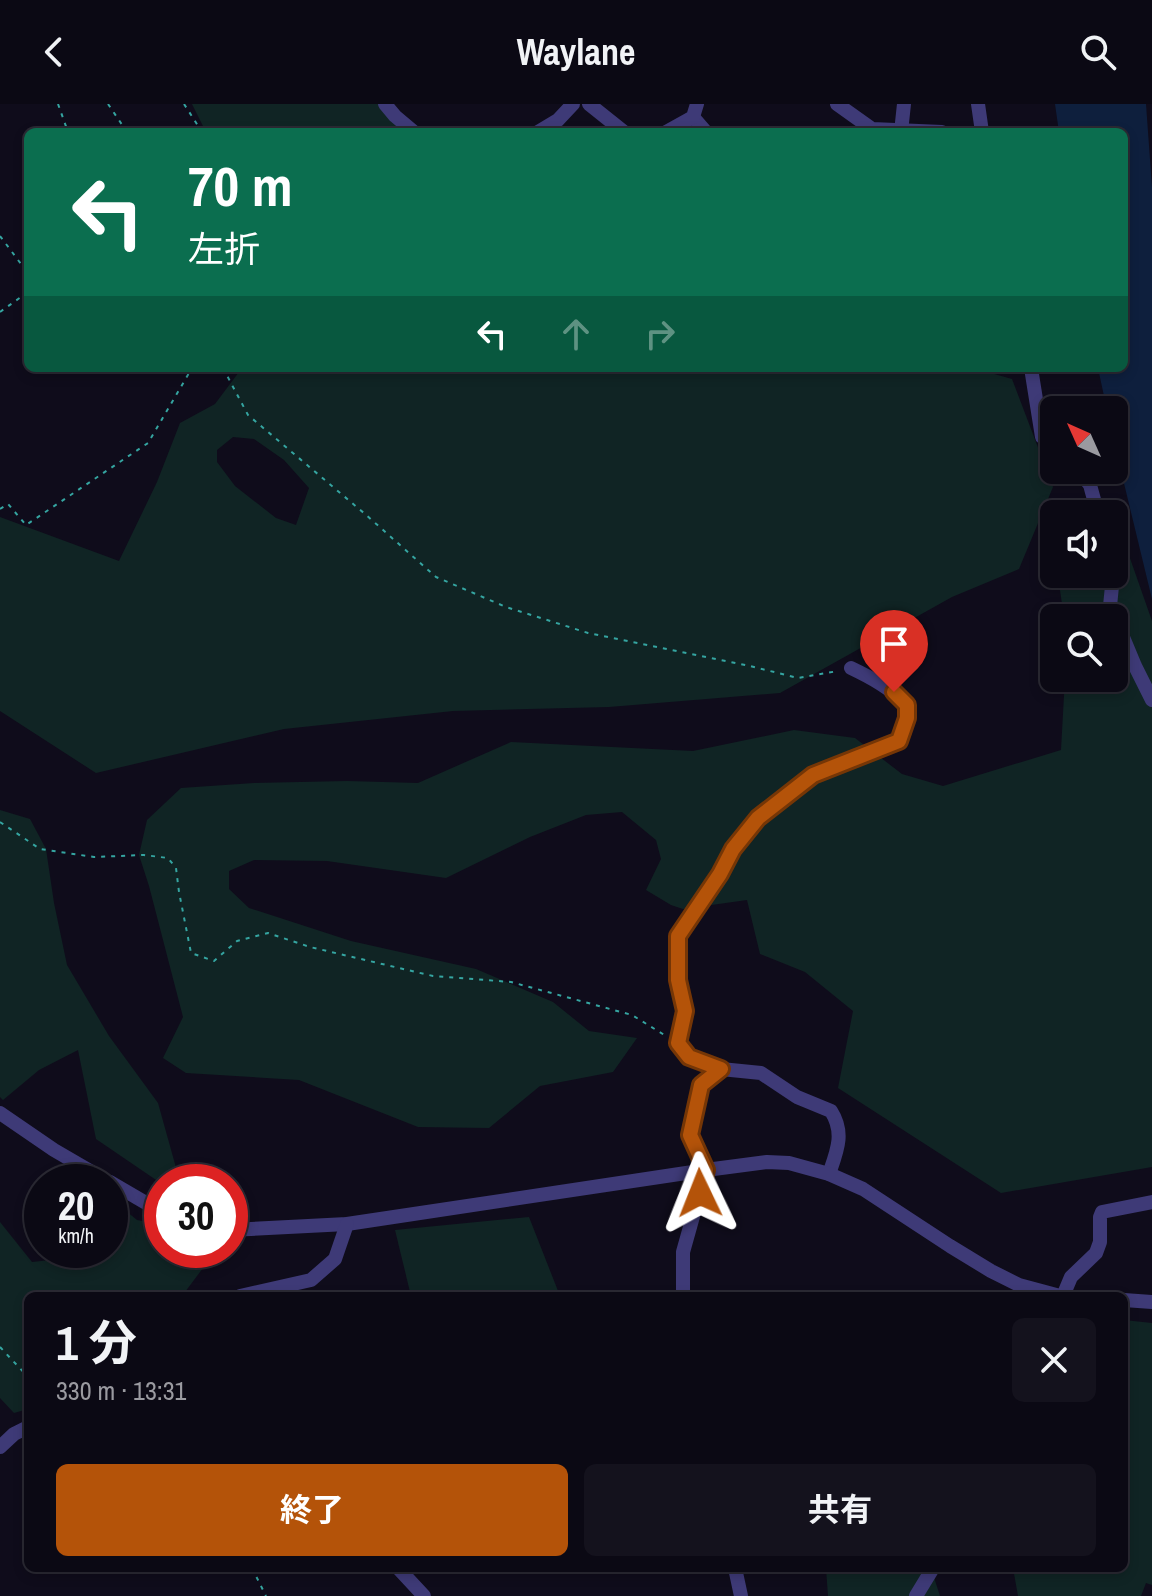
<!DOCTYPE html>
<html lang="ja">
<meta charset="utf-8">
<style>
:root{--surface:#0b0914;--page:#14121d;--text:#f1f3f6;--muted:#9a9aa0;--line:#2b2a34;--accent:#b45309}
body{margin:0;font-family:"Archivo Narrow","Noto Sans JP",sans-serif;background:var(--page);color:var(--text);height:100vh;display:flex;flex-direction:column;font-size:30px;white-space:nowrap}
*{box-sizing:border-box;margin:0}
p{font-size:26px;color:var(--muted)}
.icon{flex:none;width:44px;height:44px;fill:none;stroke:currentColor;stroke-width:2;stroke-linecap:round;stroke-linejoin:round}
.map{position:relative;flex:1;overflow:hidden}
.side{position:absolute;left:24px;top:1188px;width:1104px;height:280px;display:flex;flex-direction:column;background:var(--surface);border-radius:12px;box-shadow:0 4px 12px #0003,0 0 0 2px var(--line)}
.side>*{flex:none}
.hud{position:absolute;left:24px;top:24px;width:1104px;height:244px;border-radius:12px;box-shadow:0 4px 12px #0003,0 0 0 2px var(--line);background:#0b6e4f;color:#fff;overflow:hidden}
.needle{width:52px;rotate:315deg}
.tools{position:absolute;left:1040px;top:292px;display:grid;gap:16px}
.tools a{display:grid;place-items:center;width:88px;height:88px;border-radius:12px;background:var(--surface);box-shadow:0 4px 12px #0003,0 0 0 2px var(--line);font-size:40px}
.speed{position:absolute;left:24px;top:1060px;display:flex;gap:16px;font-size:40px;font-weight:700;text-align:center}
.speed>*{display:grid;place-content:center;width:104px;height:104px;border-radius:50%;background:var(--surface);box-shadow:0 4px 12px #0003,0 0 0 2px var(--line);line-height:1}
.speed small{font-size:20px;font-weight:400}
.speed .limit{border:12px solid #d22;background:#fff;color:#111}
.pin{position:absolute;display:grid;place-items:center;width:68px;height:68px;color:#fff;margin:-82px -34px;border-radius:50% 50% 50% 0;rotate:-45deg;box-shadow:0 0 8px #0007}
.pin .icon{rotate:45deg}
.me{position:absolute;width:88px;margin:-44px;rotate:358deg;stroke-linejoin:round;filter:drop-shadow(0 0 6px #0008)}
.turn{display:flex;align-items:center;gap:28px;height:168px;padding:0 32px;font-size:36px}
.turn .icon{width:104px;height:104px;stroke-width:2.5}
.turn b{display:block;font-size:56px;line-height:68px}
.lanes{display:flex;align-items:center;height:76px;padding:0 32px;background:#0003;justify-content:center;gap:40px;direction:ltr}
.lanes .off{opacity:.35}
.round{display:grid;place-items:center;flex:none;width:84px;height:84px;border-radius:12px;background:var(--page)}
.head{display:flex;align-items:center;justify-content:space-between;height:136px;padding:0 32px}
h1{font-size:48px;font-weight:700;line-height:60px}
.primary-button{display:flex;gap:16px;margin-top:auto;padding:16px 32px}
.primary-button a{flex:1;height:92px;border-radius:12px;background:var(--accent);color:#fff;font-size:32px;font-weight:700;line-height:92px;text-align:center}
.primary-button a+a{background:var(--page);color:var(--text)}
header{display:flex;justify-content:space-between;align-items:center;height:104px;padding:0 32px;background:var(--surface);font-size:36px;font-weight:700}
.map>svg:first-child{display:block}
.green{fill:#102424;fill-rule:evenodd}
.water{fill:#0e1f3d}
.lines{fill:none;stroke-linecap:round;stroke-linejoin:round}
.path{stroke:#35a5a1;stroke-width:2;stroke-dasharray:4 6;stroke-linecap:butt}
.minor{stroke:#3e3a77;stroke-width:14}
.route-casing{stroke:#753606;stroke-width:20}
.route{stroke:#b45309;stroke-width:14}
</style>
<header><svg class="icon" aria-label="back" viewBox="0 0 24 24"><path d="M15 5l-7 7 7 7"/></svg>Waylane<svg class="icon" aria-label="search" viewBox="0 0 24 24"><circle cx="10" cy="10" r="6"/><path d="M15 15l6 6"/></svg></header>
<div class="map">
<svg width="1152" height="1492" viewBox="0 0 1152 1492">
<rect width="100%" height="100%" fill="#0f0c1b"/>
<g class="green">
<polygon points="192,0 386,0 410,28 206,28"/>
<path d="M242,264H973L1012,275L1053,383L1019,465L952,493L780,589L609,603L453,607L284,625L96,669L0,607V413L119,457L157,378L180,319L215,300ZM233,333L254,335L284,356L309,384L296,421L276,414L235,382L217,358V346Z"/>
<polygon points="1125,440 1152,517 1152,1063 1001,1089 838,984 853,907 805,868 760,850 747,796 683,805 671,801 646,786 661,755 656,736 622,708 586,711 530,733 446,774 327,757 254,756 229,767 229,785 249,804 351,837 476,865 553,898 589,927 637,934 613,968 540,982 489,1024 418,1023 299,976 186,969 163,954 183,913 149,782 139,751 147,716 181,684 254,679 347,677 418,679 511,638 693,647 794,626 855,634 902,670 943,682 1061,646 1065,574 1114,574 1114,514 1064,514 1059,479 1075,470 1114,470 1114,446"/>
<polygon points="0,706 30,715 46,745 54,799 67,861 109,932 158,999 180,1078 162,1078 162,1080 96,1035 78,946 39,966 3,996 0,993"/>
<polygon points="110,1094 137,1116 162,1121 162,1146 202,1146 203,1164 182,1192 28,1192 28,1305 14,1309 0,1294 0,1118 32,1158 78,1153 79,1146 110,1146"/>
<polygon points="529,1113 560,1192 411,1192 395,1126"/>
<polygon points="1124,1216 1152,1219 1152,1481 1146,1479 1141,1492 1018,1492 1013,1464 1124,1464"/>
<polygon points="826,1464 931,1464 940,1492 828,1492"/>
</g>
<polygon class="water" points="1055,0 1146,0 1152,83 1152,495 1114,338 1114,306 1107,306 1098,264 1124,264 1124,28 1059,28"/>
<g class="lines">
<g class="path">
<polyline points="58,0 68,28"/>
<polyline points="108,0 127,28"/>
<polyline points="184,0 202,28"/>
<polyline points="0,132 21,160 28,167"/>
<polyline points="0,208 28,188"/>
<polyline points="223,264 248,311 365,410 436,473 506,503 588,529 750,562 798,574 838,567"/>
<polyline points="0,405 8,400 26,421 148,339 192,264"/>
<polyline points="0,718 40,745 94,753 144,751 168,754 176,764 179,788 191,849 214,857 237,837 268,829 310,843 433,872 511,878 632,911 666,932"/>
<polyline points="0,1243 28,1273"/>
<polyline points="252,1464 266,1492"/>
</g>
<g class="minor">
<polyline points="385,0 395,12 414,28"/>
<polyline points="589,0 624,28"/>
<polyline points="837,0 872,25 942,28"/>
<polyline points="978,0 982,28"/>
<polyline points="693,13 706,28"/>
<polyline points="538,28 558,16 573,0"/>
<polyline points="666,28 693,13 697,0"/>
<polyline points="901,28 904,0"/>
<polyline points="1031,264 1042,333 1054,342"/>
<polyline points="1078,366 1090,381 1098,410"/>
<polyline points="1110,470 1112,482 1110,502 1135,562 1152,596"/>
<polyline points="0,1009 54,1046 109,1078"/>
<path d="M829,1070C837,1047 845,1029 831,1007L797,993L761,969L721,965L689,953L678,939L685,907L678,876V832L720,770L733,745L758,714L813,671L899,637L907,614V601C890,584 872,574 851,564"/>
<polyline points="110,1078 146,1099 162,1105"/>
<polyline points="230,1126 347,1120 706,1066 767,1058 789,1059 829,1070 863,1085 950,1142 991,1167 1019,1181 1060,1192"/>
<polyline points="240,1192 311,1176 335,1155 347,1120"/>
<polyline points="683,1192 683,1148 706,1066 690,1031 701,981 721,965"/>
<polyline points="1063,1192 1071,1173 1096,1149 1100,1138 1100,1113 1102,1108 1152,1098"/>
<polyline points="1124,1196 1152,1198"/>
<polyline points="0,1343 14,1330 28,1323"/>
<polyline points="398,1464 424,1492"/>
<polyline points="735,1464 741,1492"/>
<polyline points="916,1492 933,1464"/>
</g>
</g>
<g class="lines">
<defs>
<polyline id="route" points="700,1089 706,1066 690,1031 701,981 721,965 689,953 678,939 685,907 678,876 678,832 720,770 733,745 758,714 813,671 899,637 907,614 907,601 894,588"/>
</defs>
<use href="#route" class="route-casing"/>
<use href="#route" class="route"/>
</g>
</svg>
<div class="tools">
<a><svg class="needle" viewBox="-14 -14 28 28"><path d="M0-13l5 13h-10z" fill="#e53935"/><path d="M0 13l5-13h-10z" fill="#9a9aa0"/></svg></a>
<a><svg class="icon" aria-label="sound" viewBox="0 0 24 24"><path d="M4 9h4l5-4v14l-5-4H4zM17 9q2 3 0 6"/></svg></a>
<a><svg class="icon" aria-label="search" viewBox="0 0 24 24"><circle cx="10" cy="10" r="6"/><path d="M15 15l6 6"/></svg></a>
</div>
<div class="speed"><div>20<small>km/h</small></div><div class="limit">30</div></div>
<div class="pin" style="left:894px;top:588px;background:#d93025"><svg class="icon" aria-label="arrive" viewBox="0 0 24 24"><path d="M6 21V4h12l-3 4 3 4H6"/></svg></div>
<svg class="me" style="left:700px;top:1089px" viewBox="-20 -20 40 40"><path d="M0-17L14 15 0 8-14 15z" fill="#b45309" stroke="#fff" stroke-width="4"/></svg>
<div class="hud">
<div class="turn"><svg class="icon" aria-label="left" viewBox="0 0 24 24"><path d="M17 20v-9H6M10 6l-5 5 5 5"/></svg><div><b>70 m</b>左折</div></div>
<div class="lanes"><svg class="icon" aria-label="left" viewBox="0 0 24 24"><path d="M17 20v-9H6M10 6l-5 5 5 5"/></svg><svg class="icon off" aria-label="ahead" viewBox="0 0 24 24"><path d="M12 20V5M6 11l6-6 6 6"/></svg><svg class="icon off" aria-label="right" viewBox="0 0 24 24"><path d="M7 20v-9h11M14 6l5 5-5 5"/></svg></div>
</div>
<section class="side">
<div class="head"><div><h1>1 分</h1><p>330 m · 13:31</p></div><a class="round"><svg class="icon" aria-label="close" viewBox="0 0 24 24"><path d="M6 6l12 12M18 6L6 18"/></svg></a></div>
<div class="primary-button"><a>終了</a><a>共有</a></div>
</section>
</div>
